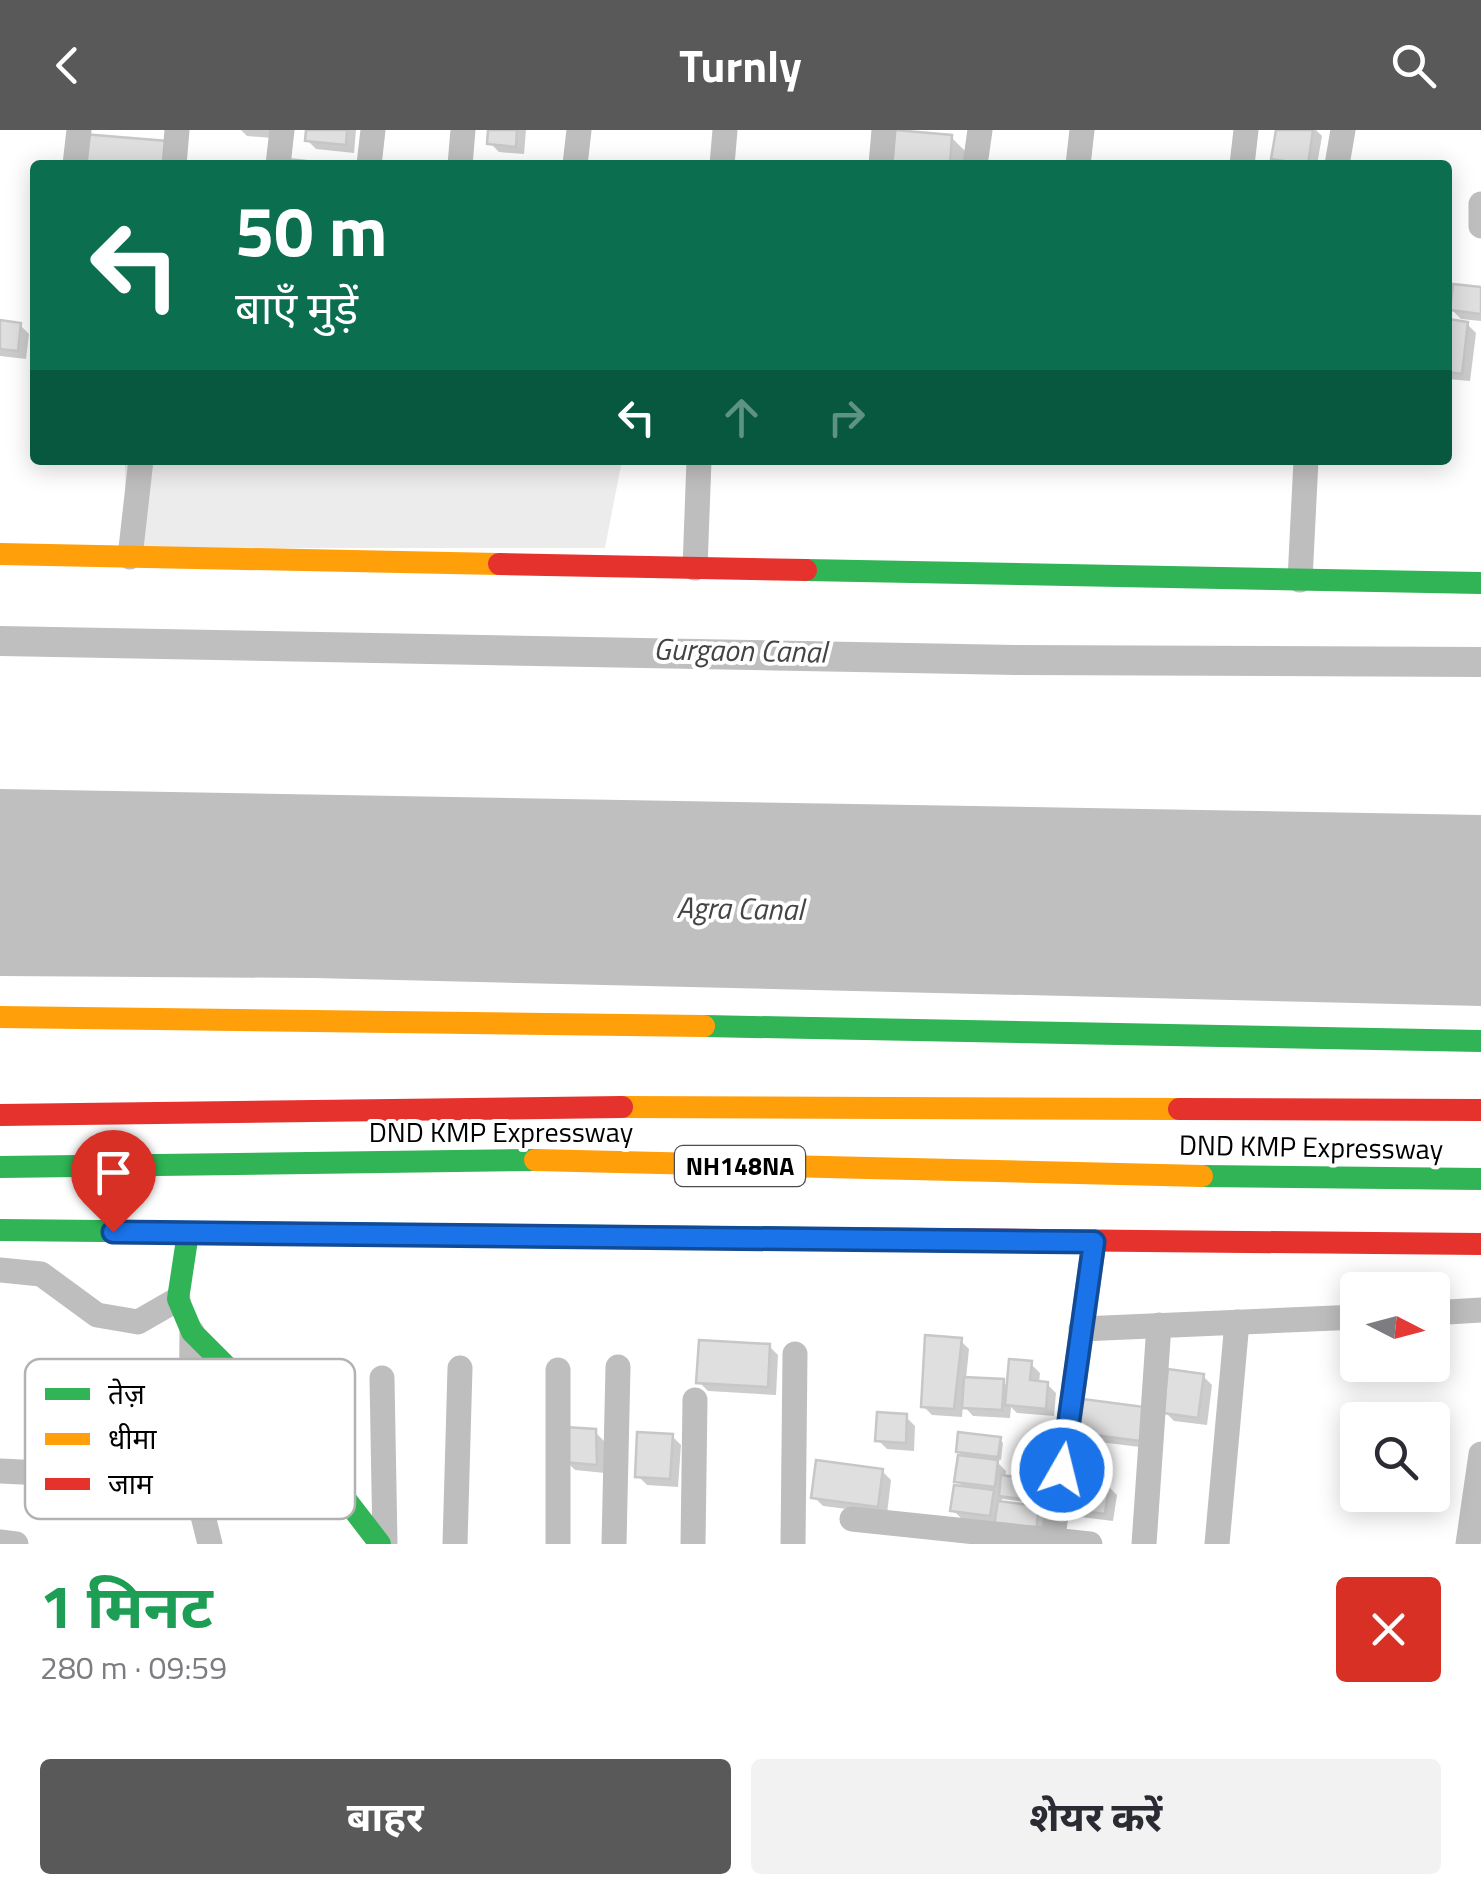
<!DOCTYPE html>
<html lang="hi">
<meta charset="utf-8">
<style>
:root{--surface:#fff;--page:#f2f2f3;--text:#2b2b33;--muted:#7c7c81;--accent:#595959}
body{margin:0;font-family:"Titillium Web","Noto Sans Devanagari",sans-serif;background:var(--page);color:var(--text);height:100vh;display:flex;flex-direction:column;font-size:38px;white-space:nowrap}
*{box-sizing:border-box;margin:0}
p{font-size:32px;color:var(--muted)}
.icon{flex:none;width:55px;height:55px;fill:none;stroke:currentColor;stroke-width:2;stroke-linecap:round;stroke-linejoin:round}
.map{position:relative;height:1414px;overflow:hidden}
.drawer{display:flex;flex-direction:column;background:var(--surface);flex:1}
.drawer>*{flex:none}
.top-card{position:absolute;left:30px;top:30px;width:1422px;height:305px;border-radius:10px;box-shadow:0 5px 25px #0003;background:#0b6e4f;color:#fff;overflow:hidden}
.needle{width:65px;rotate:96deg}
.fabs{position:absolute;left:1340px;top:1142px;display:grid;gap:20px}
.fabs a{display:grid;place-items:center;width:110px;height:110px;border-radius:10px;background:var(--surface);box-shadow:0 5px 25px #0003;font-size:50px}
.pin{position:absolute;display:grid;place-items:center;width:85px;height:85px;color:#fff;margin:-102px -42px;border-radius:50% 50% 50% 0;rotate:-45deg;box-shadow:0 0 10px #0007}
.pin .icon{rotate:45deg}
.me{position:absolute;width:110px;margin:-55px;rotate:8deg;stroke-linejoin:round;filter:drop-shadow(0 0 8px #0008)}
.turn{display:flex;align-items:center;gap:35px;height:210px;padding:0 40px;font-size:45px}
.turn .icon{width:130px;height:130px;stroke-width:2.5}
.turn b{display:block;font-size:70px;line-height:85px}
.lanes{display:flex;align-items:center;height:95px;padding:0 40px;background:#0003;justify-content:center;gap:50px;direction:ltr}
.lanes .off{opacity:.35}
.round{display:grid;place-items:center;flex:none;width:105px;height:105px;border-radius:10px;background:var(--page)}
.head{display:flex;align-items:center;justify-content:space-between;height:170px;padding:0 40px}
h1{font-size:60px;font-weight:700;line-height:75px;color:#1e9e55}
.cta{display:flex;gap:20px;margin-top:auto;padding:20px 40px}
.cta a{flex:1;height:115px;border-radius:10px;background:var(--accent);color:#fff;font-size:40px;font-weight:700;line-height:115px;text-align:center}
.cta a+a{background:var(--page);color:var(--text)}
header{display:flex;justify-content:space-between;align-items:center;height:130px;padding:0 40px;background:var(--accent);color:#fff;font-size:45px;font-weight:700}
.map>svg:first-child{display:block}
.green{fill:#ececec}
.water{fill:#bfbfbf}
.shadow{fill:#0003}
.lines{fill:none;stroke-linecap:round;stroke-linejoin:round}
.canal{stroke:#bfbfbf;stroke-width:30}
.building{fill:#dfdfdf;stroke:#c7c7c7;stroke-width:2.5}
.street{stroke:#bebebe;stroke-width:25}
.fast{stroke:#30b455;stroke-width:22}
.slow{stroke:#ff9f0a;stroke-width:22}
.jam{stroke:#e5322d;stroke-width:22}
.route-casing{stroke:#114b97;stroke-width:25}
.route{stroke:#1a73e8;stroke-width:18}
.labels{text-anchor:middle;stroke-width:8;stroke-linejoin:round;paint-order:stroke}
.shield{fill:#fff;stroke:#4c4c4c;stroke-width:2.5}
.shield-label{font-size:25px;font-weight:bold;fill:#000}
.street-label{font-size:28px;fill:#000;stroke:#fff}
.water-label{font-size:30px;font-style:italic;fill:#444;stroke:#fff}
.key{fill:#fff;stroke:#b2b2b2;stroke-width:2.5}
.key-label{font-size:28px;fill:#000}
</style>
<header><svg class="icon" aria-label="back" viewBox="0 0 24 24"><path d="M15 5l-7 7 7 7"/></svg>Turnly<svg class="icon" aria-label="search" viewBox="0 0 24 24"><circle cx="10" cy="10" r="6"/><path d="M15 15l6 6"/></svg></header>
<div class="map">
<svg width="1481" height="1414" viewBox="0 0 1481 1414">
<rect width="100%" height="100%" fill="#fff"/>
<polygon class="green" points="129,330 622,330 605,418 288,418 126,425 125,334"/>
<polygon class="water" points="0,659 1481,685 1481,876 314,848 0,846"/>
<g class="shadow">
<polygon points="241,0 286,0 285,9 247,6"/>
<polygon points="308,0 356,0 354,23 316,19 307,10"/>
<polygon points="491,0 526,0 524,24 499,22 490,13"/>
<polygon points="1278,0 1316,0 1322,6 1317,35 1280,35 1273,28"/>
<polygon points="951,7 965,21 964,35 894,35"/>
<polygon points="1481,160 1481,191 1461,189 1452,180"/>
<polygon points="1448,192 1467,194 1476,203 1470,251 1448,249"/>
<polygon points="0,193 20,195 29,204 26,229 0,226"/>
<polygon points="960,1210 969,1219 966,1249 1003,1252 1009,1258 1031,1234 1040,1243 1039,1253 1047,1254 1056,1263 1054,1286 1017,1283 1011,1277 1010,1288 973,1286 963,1275 962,1287 932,1285 923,1276"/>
<polygon points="769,1216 778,1225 776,1265 708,1261 699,1252"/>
<polygon points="1203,1246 1212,1255 1207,1295 1174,1291 1165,1282"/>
<polygon points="906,1287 915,1296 914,1321 887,1319 878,1310"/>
<polygon points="1160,1289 1156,1319 1083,1310 1074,1301"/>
<polygon points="595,1302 604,1311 605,1343 575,1340 566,1331"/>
<polygon points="672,1306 681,1315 678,1357 647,1355 638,1346"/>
<polygon points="999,1309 1003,1313 1001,1330 994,1329 1006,1341 1005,1348 1039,1352 1043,1356 1040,1374 1002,1369 1001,1374 1038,1379 1047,1388 1044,1409 962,1389 953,1380 965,1359 957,1351 965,1328 958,1321"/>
<polygon points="882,1341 891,1350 887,1384 823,1376 814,1367"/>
<polygon points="1108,1356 1117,1365 1113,1391 1080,1387 1071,1378"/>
</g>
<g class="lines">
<polyline class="canal" points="0,511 1015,530 1481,532"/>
</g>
<g class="building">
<polygon points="306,0 347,0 346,15 305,11"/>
<polygon points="488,0 517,0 516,17 487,14"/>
<polygon points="895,0 952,5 950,35 892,35"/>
<polygon points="1276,0 1313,0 1308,35 1271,29"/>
<polygon points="83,4 167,11 166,35 80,35"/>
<polygon points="286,29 326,33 326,35 286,35"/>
<polygon points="1453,154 1481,157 1481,184 1450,180"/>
<polygon points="1448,189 1468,192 1462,244 1448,242"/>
<polygon points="0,190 21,193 18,221 0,219"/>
<polygon points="925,1205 962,1208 954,1279 921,1277"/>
<polygon points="699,1210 770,1214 768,1257 696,1253"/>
<polygon points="1009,1229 1032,1231 1030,1250 1048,1252 1046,1279 1005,1275"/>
<polygon points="1168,1239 1204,1244 1198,1288 1163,1283"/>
<polygon points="964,1247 1004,1249 1002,1280 962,1278"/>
<polygon points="1075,1268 1152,1278 1148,1312 1071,1302"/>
<polygon points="877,1282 907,1284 906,1313 875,1311"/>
<polygon points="565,1297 596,1299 597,1335 563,1332"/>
<polygon points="637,1302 673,1304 670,1349 635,1347"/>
<polygon points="958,1302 1001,1307 998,1327 956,1322"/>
<polygon points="958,1325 998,1330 995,1357 954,1352"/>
<polygon points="816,1330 883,1339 878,1377 811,1368"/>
<polygon points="1001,1345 1040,1350 1037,1371 999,1366"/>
<polygon points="1072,1349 1109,1353 1105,1384 1069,1379"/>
<polygon points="954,1355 994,1360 990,1386 950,1381"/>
<polygon points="998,1371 1039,1376 1036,1401 994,1396"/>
</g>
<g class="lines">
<g class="street">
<polyline points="75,35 79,0"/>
<polyline points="174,35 177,0"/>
<polyline points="278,35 282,0"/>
<polyline points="369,35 373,0"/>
<polyline points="460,35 463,0"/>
<polyline points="575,35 579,0"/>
<polyline points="722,35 725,0"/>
<polyline points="881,35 884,0"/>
<polyline points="975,35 980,0"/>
<polyline points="1078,35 1082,0"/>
<polyline points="1242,35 1246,0"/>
<polyline points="1337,35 1343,0"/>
<polyline points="1481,74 1481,96"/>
<polyline points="130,427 141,330"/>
<polyline points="695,438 699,330"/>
<polyline points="1300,450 1306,330"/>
<polyline points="0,1140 41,1144 97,1185 138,1192 178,1169"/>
<polyline points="1432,1183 1481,1180"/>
<polyline points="1081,1199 1358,1187"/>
<polyline points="192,1202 191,1311 194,1350 210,1414"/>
<polyline points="558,1240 558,1414"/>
<polyline points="382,1248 385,1414"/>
<polyline points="0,1341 194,1350"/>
<polyline points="852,1389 1090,1414"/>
<polyline points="0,1412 16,1414"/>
<polyline points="455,1414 460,1238"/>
<polyline points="614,1414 618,1237"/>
<polyline points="693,1414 695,1270"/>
<polyline points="793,1414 795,1224"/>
<polyline points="1052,1414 1094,1112"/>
<polyline points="1144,1414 1159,1195"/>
<polyline points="1217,1414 1237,1192"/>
<polyline points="1468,1414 1481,1324"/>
</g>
<g class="fast">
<polyline points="806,440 1481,453"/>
<polyline points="704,896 1481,911"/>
<polyline points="0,1037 535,1030"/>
<polyline points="1202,1046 1481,1049"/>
<polyline points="0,1100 811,1108"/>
<polyline points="188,1103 178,1169 192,1202 300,1310 380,1414"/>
</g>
<g class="slow">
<polyline points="0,424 499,434"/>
<polyline points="0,887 704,896"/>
<polyline points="622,977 1179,979"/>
<polyline points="535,1030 1202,1046"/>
</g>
<g class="jam">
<polyline points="499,434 806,440"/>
<polyline points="1179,979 1481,980"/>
<polyline points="0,985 622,977"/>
<polyline points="811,1108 1481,1114"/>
</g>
</g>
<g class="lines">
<defs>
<polyline id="route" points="113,1102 1094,1112 1062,1340"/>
</defs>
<use href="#route" class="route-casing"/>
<use href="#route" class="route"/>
</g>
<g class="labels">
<rect class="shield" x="675" y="1016" width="130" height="40" rx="8"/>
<g class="shield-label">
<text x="740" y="1045">NH148NA</text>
</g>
<g class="street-label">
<text x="501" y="1012">DND KMP Expressway</text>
<text transform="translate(1311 1017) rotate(1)" y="10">DND KMP Expressway</text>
</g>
<g class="water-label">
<text transform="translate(740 521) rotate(1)" y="10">Gurgaon Canal</text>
<text transform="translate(740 779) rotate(1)" y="10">Agra Canal</text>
</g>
</g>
<rect x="25" y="1229" width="330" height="160" rx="15" class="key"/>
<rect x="45" y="1258" width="45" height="12" fill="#30b455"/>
<rect x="45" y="1303" width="45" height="12" fill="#ff9f0a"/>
<rect x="45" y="1348" width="45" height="12" fill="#e5322d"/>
<g class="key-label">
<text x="108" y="1274">तेज़</text>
<text x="108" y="1319">धीमा</text>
<text x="108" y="1364">जाम</text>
</g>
</svg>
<div class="fabs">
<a><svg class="needle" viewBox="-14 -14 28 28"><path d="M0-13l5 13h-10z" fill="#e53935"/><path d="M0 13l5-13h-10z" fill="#7c7c81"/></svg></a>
<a><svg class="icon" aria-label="search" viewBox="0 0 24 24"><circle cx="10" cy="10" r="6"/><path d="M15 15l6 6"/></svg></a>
</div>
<div class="pin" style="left:113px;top:1102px;background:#d93025"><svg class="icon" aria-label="arrive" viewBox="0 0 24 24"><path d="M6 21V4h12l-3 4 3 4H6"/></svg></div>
<svg class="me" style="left:1062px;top:1340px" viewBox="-20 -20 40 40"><circle r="17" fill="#1a73e8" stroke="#fff" stroke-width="3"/><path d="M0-11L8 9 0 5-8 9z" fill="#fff"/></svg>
<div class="top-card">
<div class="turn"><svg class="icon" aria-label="left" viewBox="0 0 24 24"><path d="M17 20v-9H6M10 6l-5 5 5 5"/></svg><div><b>50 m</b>बाएँ मुड़ें</div></div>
<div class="lanes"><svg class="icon" aria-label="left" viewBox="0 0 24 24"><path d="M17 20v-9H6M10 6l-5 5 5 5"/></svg><svg class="icon off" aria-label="ahead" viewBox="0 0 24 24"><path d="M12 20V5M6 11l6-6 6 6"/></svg><svg class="icon off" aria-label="right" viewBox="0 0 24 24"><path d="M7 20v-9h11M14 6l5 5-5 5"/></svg></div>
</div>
</div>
<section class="drawer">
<div class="head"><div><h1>1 मिनट</h1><p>280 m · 09:59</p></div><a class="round" style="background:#d93025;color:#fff"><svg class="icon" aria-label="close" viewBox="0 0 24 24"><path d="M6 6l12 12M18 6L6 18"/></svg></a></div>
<div class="cta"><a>बाहर</a><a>शेयर करें</a></div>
</section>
